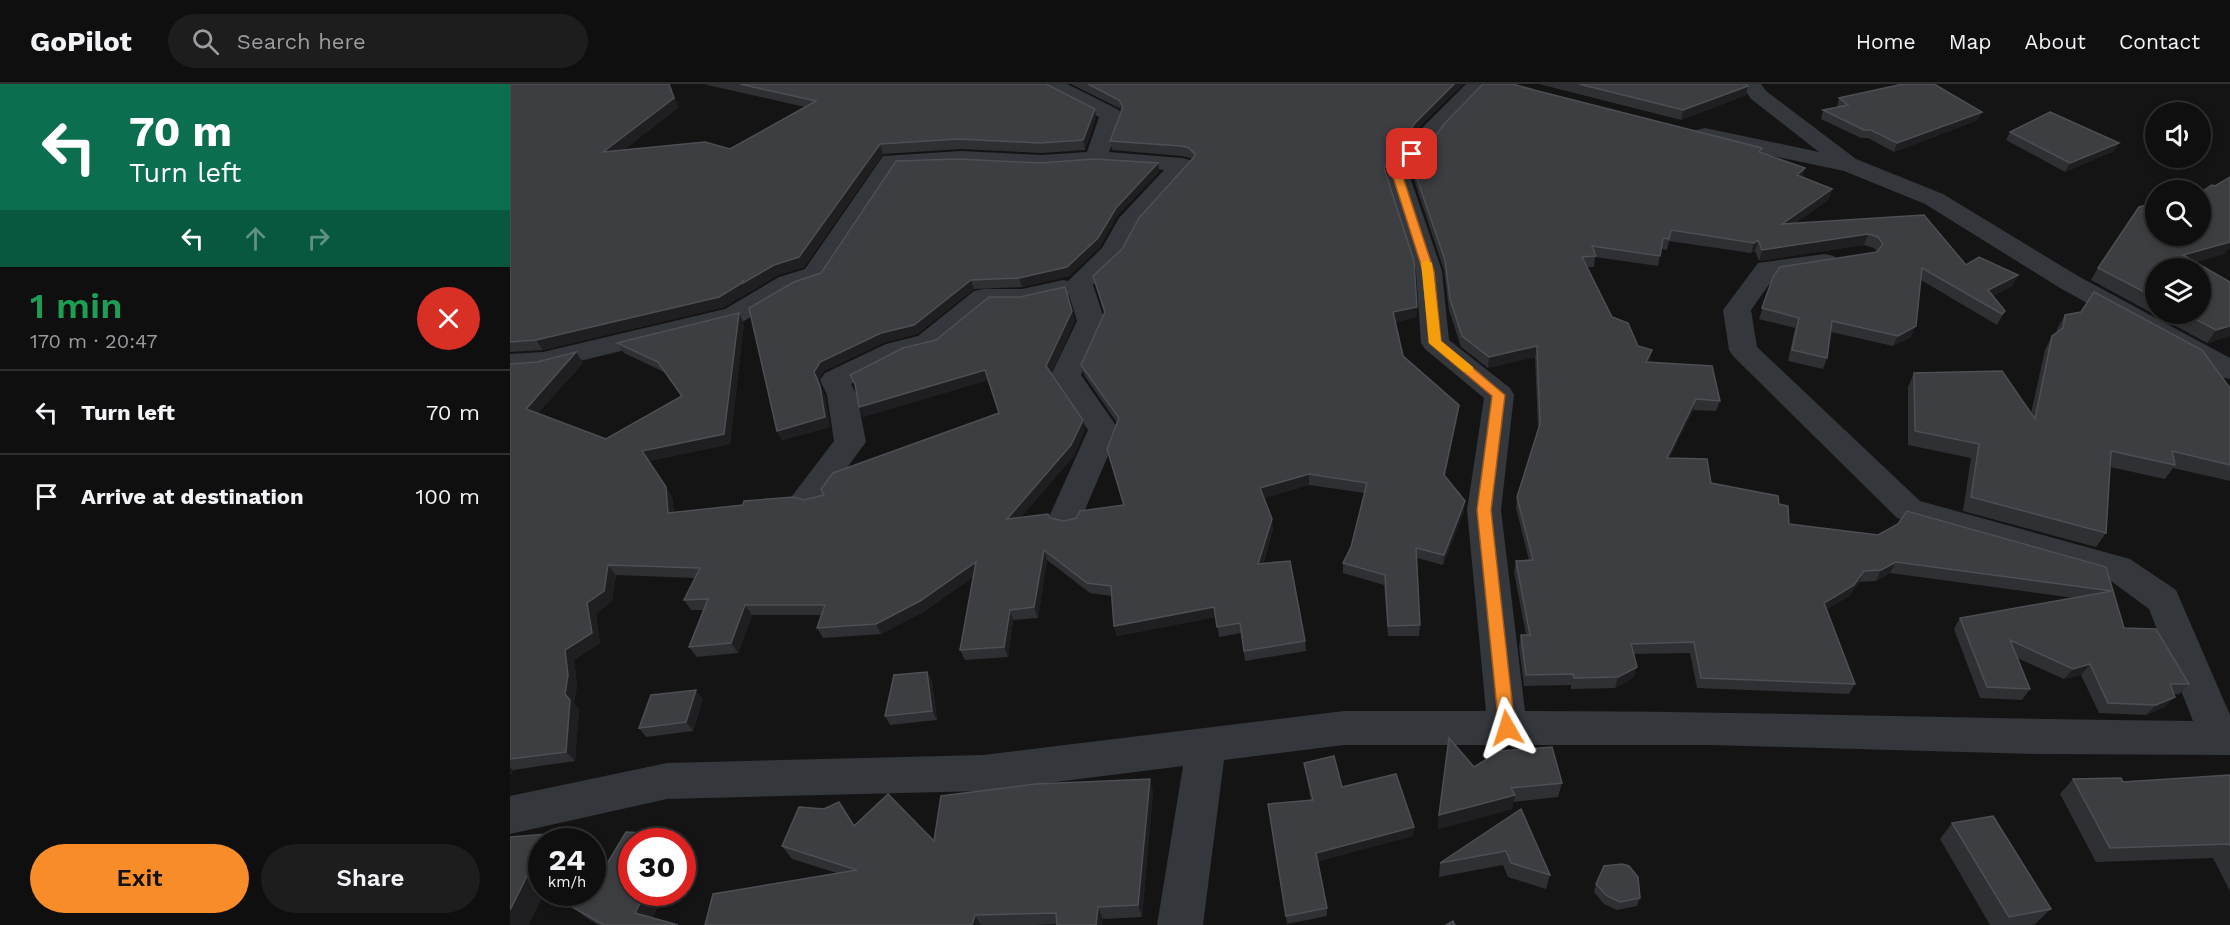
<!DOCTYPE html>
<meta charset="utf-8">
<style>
:root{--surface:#0f0f10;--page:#1d1d1e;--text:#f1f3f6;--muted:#9b9c9f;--line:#2f2f30;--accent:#f88c28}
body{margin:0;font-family:"Work Sans",sans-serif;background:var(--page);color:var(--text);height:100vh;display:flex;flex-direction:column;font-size:22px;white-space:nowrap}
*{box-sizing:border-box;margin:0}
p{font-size:20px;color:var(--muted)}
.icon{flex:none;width:33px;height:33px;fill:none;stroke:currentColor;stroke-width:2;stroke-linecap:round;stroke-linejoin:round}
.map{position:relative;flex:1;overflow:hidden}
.details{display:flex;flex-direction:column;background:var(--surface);width:510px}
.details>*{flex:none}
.hud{background:#0b6e4f;color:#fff;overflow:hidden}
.tools{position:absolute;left:1635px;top:18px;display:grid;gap:12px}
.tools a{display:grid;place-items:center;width:66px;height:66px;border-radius:50%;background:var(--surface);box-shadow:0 3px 9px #0003,0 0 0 2px var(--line);font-size:30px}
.speed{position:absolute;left:18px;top:744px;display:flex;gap:12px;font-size:30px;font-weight:700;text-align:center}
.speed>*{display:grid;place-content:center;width:78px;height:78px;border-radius:50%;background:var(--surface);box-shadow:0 3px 9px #0003,0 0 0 2px var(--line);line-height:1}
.speed small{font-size:15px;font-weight:400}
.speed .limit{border:9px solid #d22;background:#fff;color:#111}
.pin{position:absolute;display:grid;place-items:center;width:51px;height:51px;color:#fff;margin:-26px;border-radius:12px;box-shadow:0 3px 9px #0006}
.me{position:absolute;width:66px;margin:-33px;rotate:354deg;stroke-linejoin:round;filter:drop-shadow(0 0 4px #0008)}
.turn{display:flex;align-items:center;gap:21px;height:126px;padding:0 30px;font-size:27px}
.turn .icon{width:78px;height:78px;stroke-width:2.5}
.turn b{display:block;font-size:42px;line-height:51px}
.lanes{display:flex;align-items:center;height:57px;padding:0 30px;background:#0003;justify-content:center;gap:30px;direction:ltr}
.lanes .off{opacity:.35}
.round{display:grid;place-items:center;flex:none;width:63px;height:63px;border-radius:32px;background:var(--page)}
.overview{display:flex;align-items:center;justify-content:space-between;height:102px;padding:0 30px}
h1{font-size:36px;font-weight:600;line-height:45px;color:#1e9e55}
.action{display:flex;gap:12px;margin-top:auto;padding:12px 30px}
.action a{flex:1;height:69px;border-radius:36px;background:var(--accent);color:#111;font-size:24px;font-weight:600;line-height:69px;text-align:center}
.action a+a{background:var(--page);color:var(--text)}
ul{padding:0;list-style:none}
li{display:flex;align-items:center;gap:18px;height:84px;padding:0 30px;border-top:2px solid var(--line)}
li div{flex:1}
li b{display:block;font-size:22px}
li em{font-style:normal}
header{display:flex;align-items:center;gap:36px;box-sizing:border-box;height:84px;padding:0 30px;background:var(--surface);border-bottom:2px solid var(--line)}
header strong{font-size:28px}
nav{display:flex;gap:33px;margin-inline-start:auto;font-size:21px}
.search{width:420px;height:54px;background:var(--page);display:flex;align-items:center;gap:15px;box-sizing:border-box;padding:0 21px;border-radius:33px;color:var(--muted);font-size:22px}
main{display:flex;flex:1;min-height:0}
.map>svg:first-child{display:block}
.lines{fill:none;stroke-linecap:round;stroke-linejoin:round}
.minor{fill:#34373b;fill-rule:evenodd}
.wall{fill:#2f3033;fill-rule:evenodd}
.shaded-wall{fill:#1f1f21}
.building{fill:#3c3e41;stroke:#4c4f53;stroke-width:1.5}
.route{fill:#f88c28;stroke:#a15b1a;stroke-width:1.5}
.slow{fill:#f59e0b}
</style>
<header>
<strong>GoPilot</strong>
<div class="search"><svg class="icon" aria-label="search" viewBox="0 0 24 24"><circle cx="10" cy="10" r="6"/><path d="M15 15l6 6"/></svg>Search here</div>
<nav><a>Home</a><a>Map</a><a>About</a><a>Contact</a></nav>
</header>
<main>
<section class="details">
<div class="hud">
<div class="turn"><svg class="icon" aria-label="left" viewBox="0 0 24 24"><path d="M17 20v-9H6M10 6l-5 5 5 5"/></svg><div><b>70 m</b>Turn left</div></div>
<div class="lanes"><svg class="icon" aria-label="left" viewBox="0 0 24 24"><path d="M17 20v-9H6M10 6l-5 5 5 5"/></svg><svg class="icon off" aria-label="ahead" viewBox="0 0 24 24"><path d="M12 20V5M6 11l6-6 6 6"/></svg><svg class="icon off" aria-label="right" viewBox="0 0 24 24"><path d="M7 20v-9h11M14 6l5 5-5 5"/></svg></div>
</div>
<div class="overview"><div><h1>1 min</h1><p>170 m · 20:47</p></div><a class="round" style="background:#d93025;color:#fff"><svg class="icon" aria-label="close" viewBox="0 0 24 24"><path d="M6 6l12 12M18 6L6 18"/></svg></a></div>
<ul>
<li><svg class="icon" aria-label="left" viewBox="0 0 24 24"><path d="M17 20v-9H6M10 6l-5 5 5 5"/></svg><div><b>Turn left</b></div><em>70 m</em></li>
<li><svg class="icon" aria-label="arrive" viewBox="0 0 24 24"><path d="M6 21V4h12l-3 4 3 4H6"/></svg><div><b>Arrive at destination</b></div><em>100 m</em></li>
</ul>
<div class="action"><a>Exit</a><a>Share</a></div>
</section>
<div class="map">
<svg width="1720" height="841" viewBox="0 0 1720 841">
<rect width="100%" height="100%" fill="#141415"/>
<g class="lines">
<g class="minor">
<polygon points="530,0 557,0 609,26 612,31 599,68 672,74 680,76 684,81 629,142 612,173 583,201 595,237 571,291 609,346 568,442 556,445 544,442 539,433 578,346 541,291 567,237 559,211 512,221 481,221 428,264 396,272 341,300 347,311 356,358 310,420 298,424 286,420 282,412 324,357 317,311 310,296 315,289 376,260 408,252 464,207 474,205 512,205 553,196 558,197 592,164 609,134 654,86 586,81 532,85 451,81 388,84 313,197 287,205 234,237 33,286 0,288 0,270 33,268 215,225 269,193 295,185 373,72 451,67 532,71 577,68 589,33 533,4"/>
<path d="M956,0H979L932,48L900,93L932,187L939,256L1000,304L1004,311L991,426L1015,627C1238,627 1460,635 1683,637L1639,525L1597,494L1387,434L1223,272L1219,266L1213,226L1248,179L1315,170L1324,172L1328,178L1324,184L1265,192L1241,226L1247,263L1410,417L1620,475L1666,506L1720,631V671L1524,670L1201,661H834L714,676L693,841H647L673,682L473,707L157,715L0,750V712L157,679L473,671L834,627H976L957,426L974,314L915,265L911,259L906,187L876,93L906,50Z"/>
<polygon points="1231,0 1251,0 1256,7 1346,75 1433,110 1568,192 1720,274 1720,295 1710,293 1550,204 1415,120 1334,87 1187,56 1184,51 1187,46 1195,44 1309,68 1241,15"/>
</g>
</g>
<g class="wall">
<polygon points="0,0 169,23 113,66 220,65 295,23 193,0 536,0 586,34 575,66 532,69 451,65 373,70 294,183 268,191 238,209 237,207 237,209 214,223 33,266 0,268"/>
<polygon points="561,0 953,0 904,48 876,91 907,223 907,233 885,238 893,272 949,321 948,331 935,392 954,427 933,481 907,474 910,541 909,552 878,552 874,501 833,489 833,479 841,463 855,409 799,401 754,414 763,445 753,480 795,557 796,567 735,577 731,549 709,553 706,533 607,552 604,542 602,512 580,509 537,476 528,534 503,536 498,573 455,576 450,566 463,493 415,527 371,550 313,554 307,544 311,531 242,531 228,569 187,573 179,563 194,526 181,526 174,516 185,494 106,491 102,517 86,530 90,559 64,576 67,601 64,620 69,625 65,677 3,686 1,690 0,690 0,280 27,278 66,268 73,279 28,329 96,355 171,312 154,288 114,269 107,259 234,239 220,360 139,377 162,413 164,429 293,416 314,411 489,329 478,296 353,333 345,303 340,291 562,227 565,237 541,289 575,346 564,372 510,434 540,434 554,437 613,421 597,365 607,339 574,291 571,281 594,229 583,192 612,165 682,76 681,74 672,72 602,66 600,57 611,26 611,25"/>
<polygon points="1029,0 1237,0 1238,2 1236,11 1171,36"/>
<polygon points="1024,6 1252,64 1251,69 1295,84 1292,93 1322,105 1318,116 1285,139 1414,131 1456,181 1508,191 1502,202 1482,212 1495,227 1487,241 1411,196 1401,253 1383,262 1321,248 1317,274 1313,285 1278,277 1285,244 1249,235 1263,193 1367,168 1364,164 1354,161 1249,177 1245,167 1241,169 1159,157 1157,166 1151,165 1148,182 1085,173 1084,183 1077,183 1102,233 1128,262 1142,266 1139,278 1210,317 1206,327 1183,326 1159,374 1201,399 1269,420 1279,440 1596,483 1614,544 1679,600 1669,610 1664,610 1655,623 1636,631 1589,629 1571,591 1554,595 1507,574 1520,605 1512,616 1470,614 1444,545 1450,534 1564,514 1380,489 1366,497 1349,498 1339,512 1317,525 1345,600 1339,610 1187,604 1180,569 1124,570 1124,593 1105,604 1061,605 1061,601 1014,602 1009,562 1011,551 1016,551 1004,488 1006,477 1019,476 1006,424 1007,413 1028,346 1025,273 978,284 951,263 939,226 934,186 903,93 903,83"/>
<polygon points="1329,14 1468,36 1384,68 1358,54 1351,54 1311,35 1313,26 1327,23"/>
<polygon points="1500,48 1609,59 1604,67 1555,88 1496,56"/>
<polygon points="530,79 649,88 607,132 590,163 559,192 512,203 464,205 407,250 375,258 314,287 308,297 315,312 320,343 272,356 267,347 311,189"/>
<path d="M1720,93V164L1718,165L1714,170L1686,178L1720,252L1697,259L1581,196L1588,184L1646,152L1705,102ZM1646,184L1690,230H1646Z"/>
<polygon points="1555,231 1720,304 1720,397 1663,384 1655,395 1600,383 1596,449 1586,463 1453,427 1461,374 1398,361 1398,303 1404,289 1521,329 1535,266 1542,252 1547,249 1547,245"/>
<polygon points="417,588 422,597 427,636 380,641 375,632"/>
<polygon points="193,615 183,647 136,653 129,644"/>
<polygon points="794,679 832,703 904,743 903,752 808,777 817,824 817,832 777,840 758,720 801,716 795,687"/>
<polygon points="964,683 1052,699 1048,713 1003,718 1002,725 928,745 929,731"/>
<polygon points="1720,691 1720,807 1703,774 1586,778 1550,710 1563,695 1613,698"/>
<polygon points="643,708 632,833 593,835 547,840 526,841 195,841 327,789 282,775 272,762 314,725 329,718 345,742 424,757"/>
<polygon points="1011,725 1040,791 1036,805 998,793 993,781 929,793 930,779"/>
<polygon points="1442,739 1541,825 1525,840 1521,841 1480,841 1430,755"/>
<polygon points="167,751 179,763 142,834 168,841 88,841 77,834 62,823 76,816"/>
<polygon points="1086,800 1130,814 1127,822 1107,826 1094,820 1084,808"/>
</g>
<g class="shaded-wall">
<polygon points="159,0 169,23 99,78 93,68"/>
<polygon points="944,0 953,0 904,48 874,94 874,84 905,39"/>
<polygon points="1238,2 1236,11 1171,36 1173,26"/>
<polygon points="585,25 586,34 575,66 573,56"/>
<polygon points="1472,28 1468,36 1384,68 1387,59"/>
<polygon points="1609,59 1604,67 1555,88 1560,79"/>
<polygon points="370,60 373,70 294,183 268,191 238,209 237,207 237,209 214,223 33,266 26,256 233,196"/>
<polygon points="648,79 649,88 607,132 590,163 559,192 512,203 509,194 606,124"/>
<polygon points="1295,84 1291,94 1287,91"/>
<polygon points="1322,105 1318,116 1269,150 1272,140"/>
<polygon points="1358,150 1354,161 1249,177 1252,166"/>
<polygon points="1720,155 1720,164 1718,165 1714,170 1666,184 1673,171"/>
<polygon points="1248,156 1245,167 1241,169 1244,159"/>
<polygon points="1508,191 1502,202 1472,217 1478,206"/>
<polygon points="461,196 464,205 407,250 375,258 314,287 308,297 304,288 310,278"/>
<polygon points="907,223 907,233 883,238 883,228"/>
<polygon points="562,227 565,237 539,292 536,282"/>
<polygon points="229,229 234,239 220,360 139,377 162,413 165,440 158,429 132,367 214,350"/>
<polygon points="1406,242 1401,253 1383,262 1388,252"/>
<polygon points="1720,242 1720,252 1697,259 1706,246"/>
<polygon points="1027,262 1025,273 978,284 979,273"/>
<polygon points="1142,266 1139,277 1133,289 1136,278"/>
<polygon points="66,268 73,279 23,335 16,325"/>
<polygon points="475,286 478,296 353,333 349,323"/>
<polygon points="310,302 315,312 320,343 272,356 267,347"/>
<polygon points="1186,315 1183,326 1154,384 1157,374"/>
<polygon points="949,321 948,331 933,401 934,391"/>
<polygon points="573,336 575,346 564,372 500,446 497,435"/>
<polygon points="799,390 799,401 751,415 750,404"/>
<polygon points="955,417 954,427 933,481 934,471"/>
<polygon points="762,435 763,445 749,490 748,480"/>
<polygon points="534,466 537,476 528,534 524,523"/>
<polygon points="466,478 470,488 415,527 371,550 366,540"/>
<polygon points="1386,478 1380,489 1366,497 1371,486"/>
<polygon points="98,481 106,491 102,517 86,530 90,559 64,576 67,601 64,620 69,625 65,677 56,668 55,566 77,519"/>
<polygon points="1354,487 1349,498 1339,512 1309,530 1314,519"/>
<polygon points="235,521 242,531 228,569 221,559"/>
<polygon points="704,523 706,533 607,552 604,542"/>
<polygon points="500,526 503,536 498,573 494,563"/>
<polygon points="1580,580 1571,591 1554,595 1563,585"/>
<polygon points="1127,583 1124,593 1105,604 1108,593"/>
<polygon points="417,588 422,597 427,636 422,627"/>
<polygon points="186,606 193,615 183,647 176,638"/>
<polygon points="1665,613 1655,623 1636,631 1646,621"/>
<polygon points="0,683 3,686 1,690 0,689"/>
<polygon points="640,695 643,708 632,833 628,821"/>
<polygon points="1005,711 1002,725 928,745 929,731"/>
<polygon points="904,743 903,752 807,777 806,769"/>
<polygon points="37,750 45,758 34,758"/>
<polygon points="167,751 179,763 172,775 172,758 163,758"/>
<polygon points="32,762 32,808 35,808 19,841 0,841 0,826"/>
<polygon points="136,808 155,808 138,841 125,829"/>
<polygon points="588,823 593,835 592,841 586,841"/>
<polygon points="465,831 471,841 462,841"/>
</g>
<g class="building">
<polygon points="0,0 159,0 164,14 93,68 195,58 220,65 306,17 230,0 536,0 585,25 573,56 530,59 448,55 370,60 289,173 264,181 233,199 233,196 232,199 209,213 26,256 0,258"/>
<polygon points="578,0 944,0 905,39 874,84 904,177 907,223 883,228 893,272 949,321 934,391 955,417 934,471 906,464 910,541 878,542 875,491 833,479 841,463 857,399 799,390 750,404 762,435 748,480 780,477 795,557 734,567 730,539 707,543 704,523 604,542 601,502 577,499 534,466 524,523 500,526 494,563 450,566 466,478 410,517 366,540 307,544 315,521 235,521 221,559 179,563 198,515 174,516 190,484 98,481 94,507 77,519 82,549 55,566 58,591 55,610 60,616 56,668 0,675 0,280 27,278 66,268 16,325 96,355 172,312 148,278 107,259 229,229 214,350 132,367 156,403 158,429 233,421 234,417 284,413 293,416 314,411 311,405 323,389 489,329 475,286 349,323 345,300 340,291 393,264 426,256 479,213 510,213 555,203 562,227 536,282 573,336 561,361 497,435 538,430 540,434 554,437 566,434 570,427 614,421 597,365 609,334 571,281 595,228 583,192 612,165 629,134 684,73 685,70 679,64 671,62 600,57 613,23 609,16"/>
<polygon points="973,0 1003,0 1024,6 1252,64 1249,68 1295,84 1287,91 1322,105 1272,140 1414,131 1456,181 1469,173 1508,191 1478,206 1495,227 1492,230 1412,184 1406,242 1388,252 1322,237 1317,274 1282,266 1289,234 1252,224 1263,193 1270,183 1367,168 1373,160 1368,153 1358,150 1252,166 1248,156 1244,159 1161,146 1159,155 1153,154 1150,172 1082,162 1086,172 1072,173 1102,233 1118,239 1128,262 1142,266 1136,278 1202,282 1210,317 1186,315 1157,374 1197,375 1201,399 1268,412 1269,420 1278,422 1279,440 1368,451 1388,440 1397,427 1596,483 1614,544 1646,545 1679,600 1660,600 1665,613 1646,621 1598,619 1580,580 1563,585 1500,556 1520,605 1477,603 1450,534 1602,507 1386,478 1371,486 1354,487 1344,501 1314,519 1345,600 1191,594 1184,558 1121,560 1127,583 1108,593 1064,594 1063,590 1016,591 1011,551 1020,551 1006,477 1023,476 1007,413 1030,340 1027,262 979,273 952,252 940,215 935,176 903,83 934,40"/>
<polygon points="1069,0 1237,0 1238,2 1173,26"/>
<polygon points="1393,0 1424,0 1472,28 1387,59 1361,46 1354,46 1313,26 1338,21 1329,14"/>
<polygon points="1540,28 1609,59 1560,79 1500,48"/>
<polygon points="448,75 530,79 584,75 648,79 606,124 588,154 557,183 509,194 461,196 404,241 371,249 310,278 304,288 310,302 315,333 267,347 239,224 284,198 311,189 386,77"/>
<polygon points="1720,93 1720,158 1673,171 1720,198 1720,242 1706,246 1675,230 1690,230 1690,184 1646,184 1646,214 1588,184 1629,123 1646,119 1646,152 1690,152 1690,109 1702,101 1705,102"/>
<polygon points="1584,208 1692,266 1720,304 1720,381 1662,367 1665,381 1601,367 1596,449 1461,413 1469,360 1405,347 1404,289 1492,287 1525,335 1542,252 1553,244 1555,231 1571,228"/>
<polygon points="417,588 422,627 375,632 384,591"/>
<polygon points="186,606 176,638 129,644 141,611"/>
<polygon points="939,654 964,683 990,667 1042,663 1052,699 1001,704 1005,711 929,731"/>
<polygon points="824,672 832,703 886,690 904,743 806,769 817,824 776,832 758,720 803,716 794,679"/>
<polygon points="1720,691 1720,762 1719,760 1600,764 1563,695 1611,694 1613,698"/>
<polygon points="640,695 628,821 588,823 586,841 547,841 546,829 465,831 462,841 195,841 203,810 347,786 272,762 289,723 314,725 329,718 344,742 378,710 424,757 431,712 525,700"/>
<polygon points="1011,725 1040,791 1001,779 996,767 930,779"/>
<polygon points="1483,732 1541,825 1499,833 1442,739"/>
<polygon points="116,748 167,751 163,758 122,758 122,808 136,808 125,829 168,841 94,841 62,823 66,813 76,816 80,808 82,808 82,805"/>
<polygon points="37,750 34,758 32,758 32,762 0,826 0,753"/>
<polygon points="1112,780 1119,782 1128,793 1130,814 1110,818 1097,812 1086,800 1094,782"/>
<polygon points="943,837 945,841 936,841"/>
</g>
<polygon class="route" points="902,67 907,70 893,93 924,187 931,257 995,311 981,426 1005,644 1003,648 997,651 991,648 989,644 967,426 982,312 919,259 913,187 883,93 898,68"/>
<polygon class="slow" points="916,176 922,179 931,257 963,283 963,288 954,288 919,259 911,179"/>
</svg>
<div class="tools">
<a><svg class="icon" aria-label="sound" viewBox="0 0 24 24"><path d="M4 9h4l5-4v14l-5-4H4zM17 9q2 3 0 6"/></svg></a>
<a><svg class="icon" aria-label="search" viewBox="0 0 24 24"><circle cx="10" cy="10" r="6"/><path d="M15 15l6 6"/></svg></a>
<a><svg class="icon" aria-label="layers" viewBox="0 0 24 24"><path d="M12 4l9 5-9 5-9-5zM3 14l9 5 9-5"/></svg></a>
</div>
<div class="speed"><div>24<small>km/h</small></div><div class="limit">30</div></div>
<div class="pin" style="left:902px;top:70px;background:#d93025"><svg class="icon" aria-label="arrive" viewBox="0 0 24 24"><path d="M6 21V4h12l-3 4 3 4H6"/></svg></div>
<svg class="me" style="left:997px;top:644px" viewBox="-20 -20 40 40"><path d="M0-17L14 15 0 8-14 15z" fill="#f88c28" stroke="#fff" stroke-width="4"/></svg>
</div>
</main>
